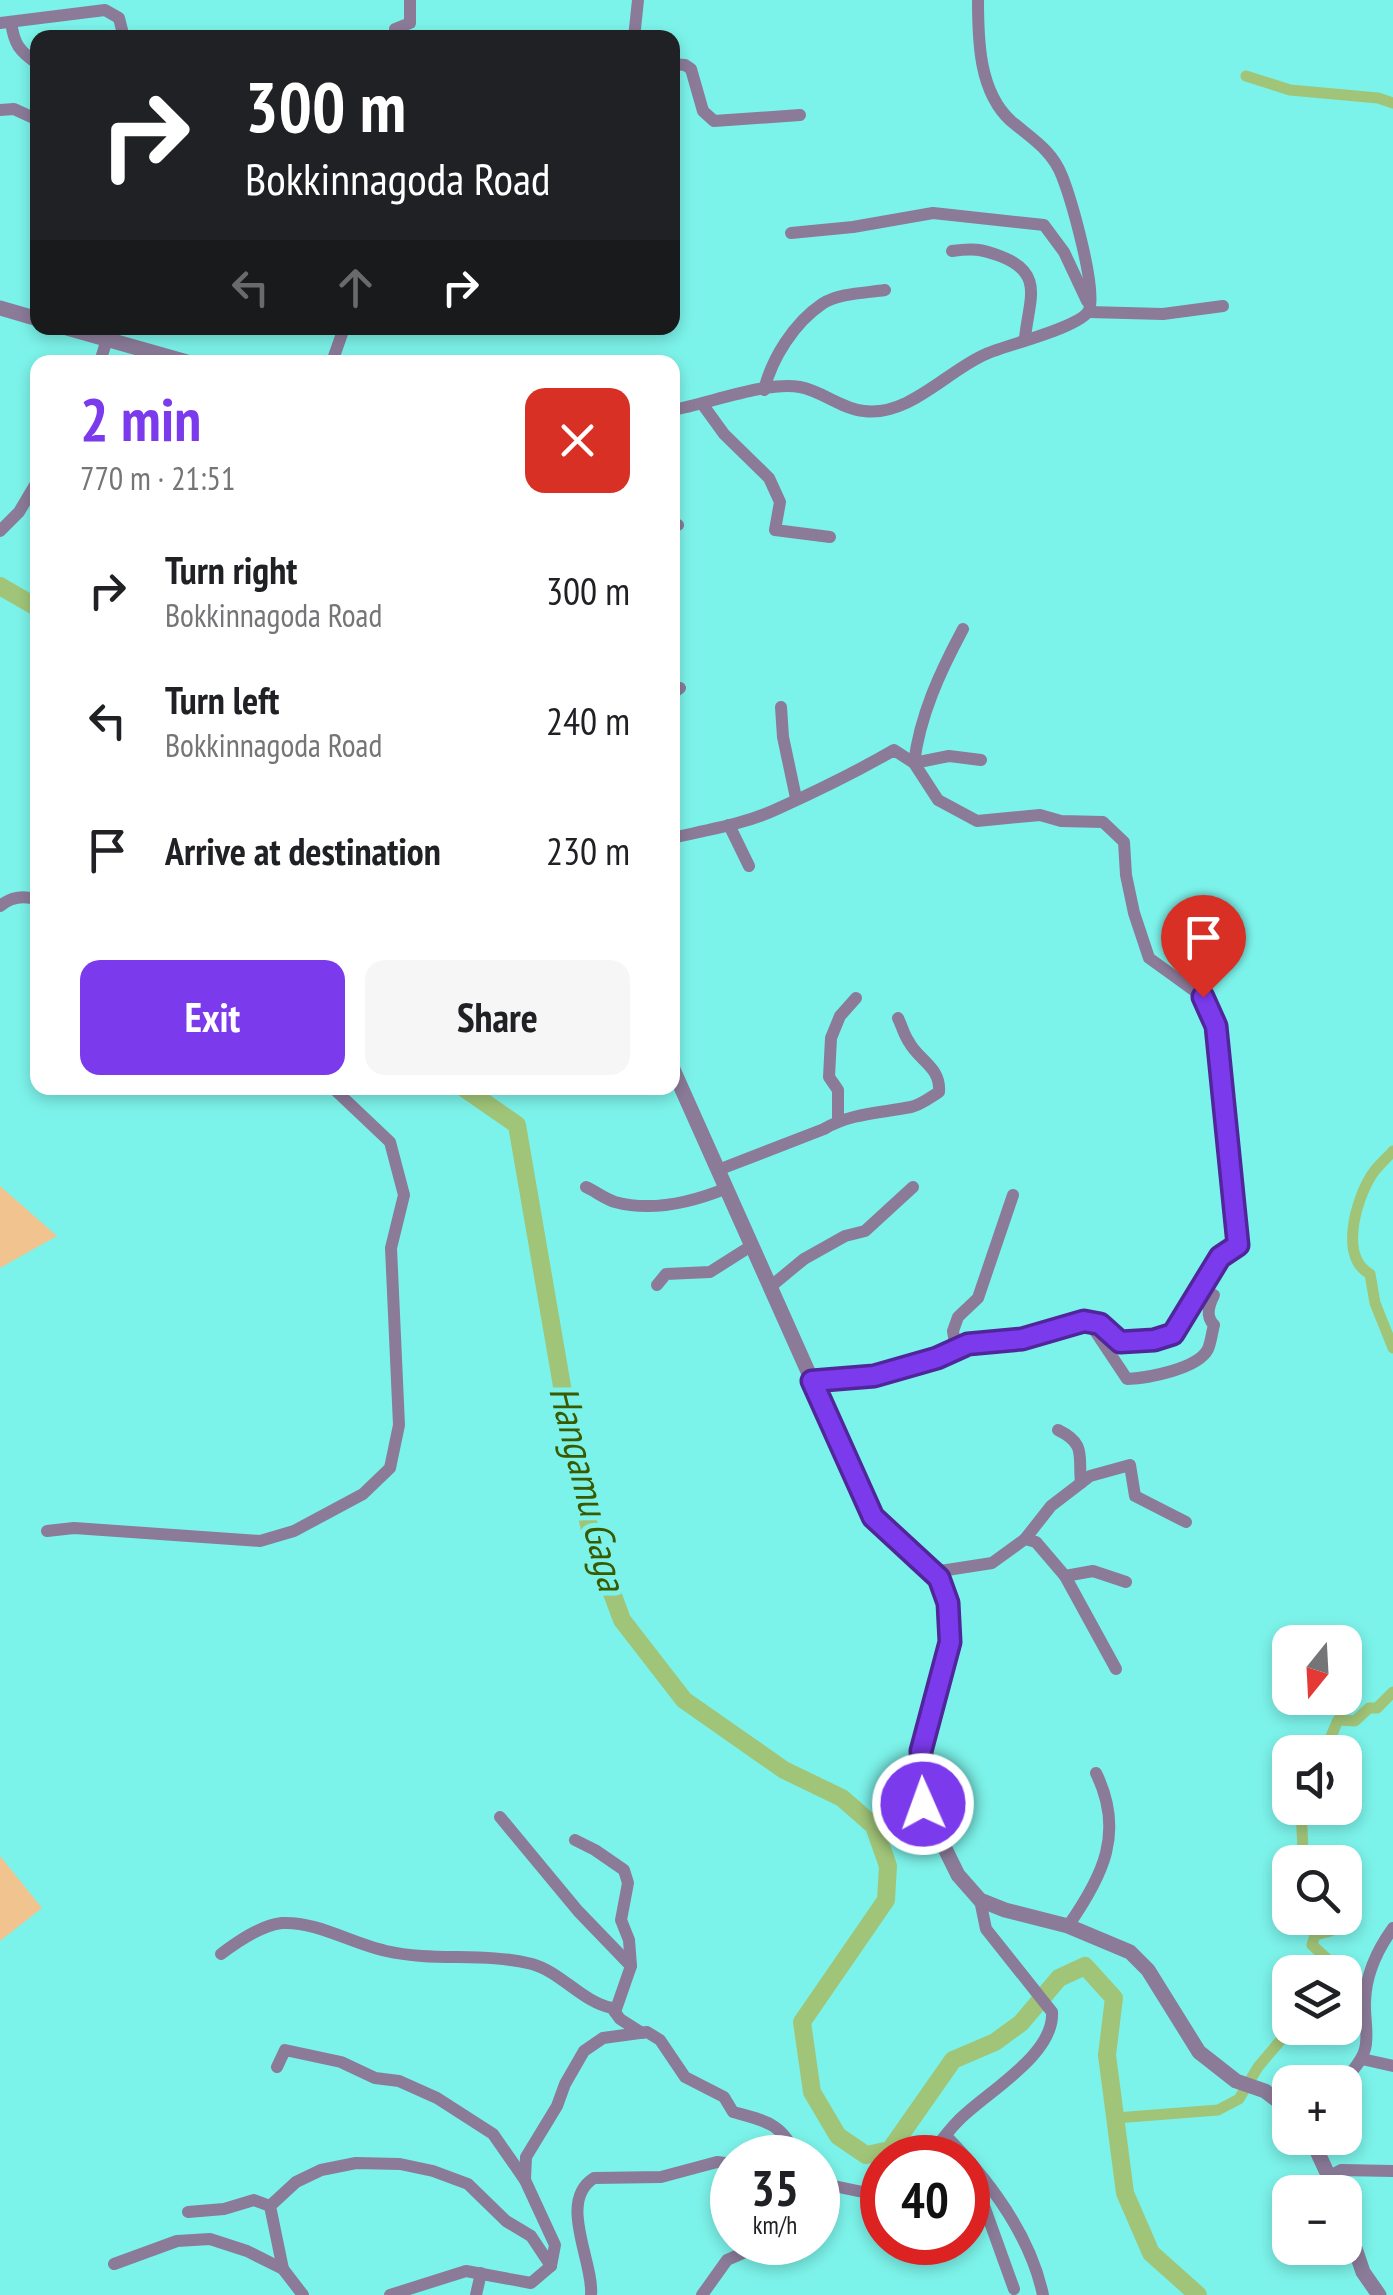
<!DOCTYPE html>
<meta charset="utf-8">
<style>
:root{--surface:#fff;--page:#f6f6f6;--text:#202124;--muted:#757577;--accent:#7c3aed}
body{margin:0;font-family:"PT Sans Narrow",sans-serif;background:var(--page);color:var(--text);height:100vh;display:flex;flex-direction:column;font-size:38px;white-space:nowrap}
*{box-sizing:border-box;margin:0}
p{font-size:32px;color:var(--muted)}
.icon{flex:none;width:55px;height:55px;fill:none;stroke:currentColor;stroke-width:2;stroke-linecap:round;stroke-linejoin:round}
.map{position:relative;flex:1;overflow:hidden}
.sheet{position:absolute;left:30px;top:355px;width:650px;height:740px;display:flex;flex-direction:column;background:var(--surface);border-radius:20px;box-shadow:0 5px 15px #0003}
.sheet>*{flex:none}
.guide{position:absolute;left:30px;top:30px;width:650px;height:305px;border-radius:20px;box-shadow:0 5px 15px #0003;background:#202124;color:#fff;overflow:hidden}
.needle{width:65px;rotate:198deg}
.controls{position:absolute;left:1272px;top:1625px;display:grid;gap:20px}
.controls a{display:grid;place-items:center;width:90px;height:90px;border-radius:20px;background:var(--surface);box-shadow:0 5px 15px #0003;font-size:50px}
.speed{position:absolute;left:710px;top:2135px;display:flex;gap:20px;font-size:50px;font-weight:700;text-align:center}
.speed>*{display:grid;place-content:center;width:130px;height:130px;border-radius:50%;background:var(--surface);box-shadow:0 5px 15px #0003;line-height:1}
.speed small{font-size:25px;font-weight:400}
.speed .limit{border:15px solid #d22;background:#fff;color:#111}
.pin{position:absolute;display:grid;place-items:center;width:85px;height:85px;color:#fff;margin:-102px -42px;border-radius:50% 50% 50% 0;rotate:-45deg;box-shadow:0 0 10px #0007}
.pin .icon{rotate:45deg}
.me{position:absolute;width:110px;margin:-55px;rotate:358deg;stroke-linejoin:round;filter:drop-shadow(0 0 8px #0008)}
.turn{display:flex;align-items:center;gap:35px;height:210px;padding:0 50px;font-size:45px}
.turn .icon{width:130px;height:130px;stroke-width:2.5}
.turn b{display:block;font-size:70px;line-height:85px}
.lanes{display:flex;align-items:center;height:95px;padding:0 50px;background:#0003;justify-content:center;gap:50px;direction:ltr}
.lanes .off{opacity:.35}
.round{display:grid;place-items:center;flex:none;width:105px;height:105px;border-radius:20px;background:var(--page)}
.head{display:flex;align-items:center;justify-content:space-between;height:170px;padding:0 50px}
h1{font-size:60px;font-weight:700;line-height:75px;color:var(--accent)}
.action{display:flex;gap:20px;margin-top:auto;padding:20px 50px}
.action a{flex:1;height:115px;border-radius:20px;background:var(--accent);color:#fff;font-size:40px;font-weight:700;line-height:115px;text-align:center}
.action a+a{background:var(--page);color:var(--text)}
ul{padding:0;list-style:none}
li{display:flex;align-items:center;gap:30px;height:130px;padding:0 50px}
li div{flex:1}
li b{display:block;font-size:38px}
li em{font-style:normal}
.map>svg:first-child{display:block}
.green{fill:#f1c38f}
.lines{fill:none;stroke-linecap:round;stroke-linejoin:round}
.canal{stroke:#a1c578;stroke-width:11}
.river{stroke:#a1c578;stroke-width:18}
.minor{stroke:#8b7b99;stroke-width:12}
.tertiary{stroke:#8b7b99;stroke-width:15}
.route-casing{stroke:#51269a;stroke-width:25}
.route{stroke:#7c3aed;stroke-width:18}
.labels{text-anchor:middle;stroke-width:10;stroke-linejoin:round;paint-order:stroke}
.water-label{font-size:40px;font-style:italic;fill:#3a5a01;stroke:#7cf3ea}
</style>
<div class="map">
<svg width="1393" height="2295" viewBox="0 0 1393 2295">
<rect width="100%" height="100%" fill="#7cf3ea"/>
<g class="green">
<polygon points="0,1186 57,1236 0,1268"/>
<polygon points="0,1856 42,1908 0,1941"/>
</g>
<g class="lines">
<g class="canal">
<polyline points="1246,76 1290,90 1378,98 1393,103"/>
<path d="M1393,1151C1386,1159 1376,1167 1371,1176C1356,1200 1339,1257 1370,1274L1375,1303L1393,1348"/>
<polyline points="1319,1752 1327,1746 1338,1720 1355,1721 1369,1708 1377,1708 1393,1692"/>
<polyline points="1301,1808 1303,1850 1309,1862"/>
<polyline points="1331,1918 1335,1922 1331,1931 1315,1935 1312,1945 1333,1964 1331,1972"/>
<polyline points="1116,2118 1218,2110 1239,2099 1258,2067 1291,2028"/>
</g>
<g class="river">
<polyline points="0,586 38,608"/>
<polyline points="464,1088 517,1125 573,1450 592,1539 622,1620 684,1700 784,1770 842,1798 874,1826 888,1866 886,1900 802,2022 812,2092 838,2136 866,2155 890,2150 953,2060 995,2042 1021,2023 1059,1978 1085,1966 1114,1998 1107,2055 1125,2193 1151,2253 1198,2295"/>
</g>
<g class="minor">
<path d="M11,22C14,44 19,51 38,64"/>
<polyline points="0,23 105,10 119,18 124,38"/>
<polyline points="395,38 395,29 410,23 410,0"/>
<polyline points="634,38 638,0"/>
<polyline points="672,64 685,65 691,69 703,111 714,121 800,115"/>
<polyline points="0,110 14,109 38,120"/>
<polyline points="791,233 853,227 933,213 1044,225 1064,252 1087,301"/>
<path d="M952,251C972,248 982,249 1000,256C1045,273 1029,299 1025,338"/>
<polyline points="1089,312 1163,314 1223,306"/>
<polyline points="100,362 107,339"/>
<polyline points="332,362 344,328"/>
<path d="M764,390C772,358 794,323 822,304C839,293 866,293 885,290"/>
<polyline points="703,405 724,434 769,478 780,502 775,530 830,537"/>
<path d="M672,410C708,404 765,381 800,387C822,391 842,409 864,411C909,417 948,370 986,354C1006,345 1082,327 1089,310C1097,288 1071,199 1062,176C1052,150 1031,138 1011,121C979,92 978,41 978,0"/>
<polyline points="672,523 678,525"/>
<polyline points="0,531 19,512 38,480"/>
<path d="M963,629C940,672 920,715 914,763L949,756L981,760"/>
<polyline points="672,694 680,688"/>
<polyline points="781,707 783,737 796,798"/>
<polyline points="729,825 749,866"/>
<path d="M672,838C707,830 745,824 777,809C817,791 856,772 894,750L914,763L938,800L977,821L1040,815L1061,821L1103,822L1124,842L1126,875L1134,913L1149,958L1203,997L1216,1026L1239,1245L1220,1257L1173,1334L1154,1340L1120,1342L1100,1324L1084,1321L1022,1339L968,1344L937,1358L874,1376L812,1381"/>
<path d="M0,906C11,897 24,895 38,900"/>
<polyline points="567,1089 569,1088"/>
<polyline points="838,1120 838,1090 829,1077 831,1038 840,1016 856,998"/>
<path d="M718,1170L824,1129C851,1113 881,1113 911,1107C921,1105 931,1097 939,1092C941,1067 919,1061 909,1042C904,1035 902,1026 898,1018"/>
<path d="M586,1187C595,1191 605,1199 615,1202C652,1212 693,1202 727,1188"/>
<polyline points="657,1285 666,1274 710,1272 751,1246"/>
<polyline points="770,1287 804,1259 845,1236 865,1231 913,1187"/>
<path d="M1091,1325L1127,1379C1148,1378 1198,1369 1208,1349C1211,1342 1212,1332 1214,1325C1205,1316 1209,1305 1214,1295"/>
<polyline points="956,1349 953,1331 958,1317 978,1298 1013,1195"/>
<path d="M1058,1430C1087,1444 1078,1456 1081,1483"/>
<polyline points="47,1531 74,1528 260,1541 294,1531 363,1494 390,1468 399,1425 391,1248 404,1195 390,1142 333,1088"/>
<polyline points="1025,1539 1051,1506 1090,1476 1130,1465 1135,1496 1186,1522"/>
<polyline points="934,1572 992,1563 1025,1539 1036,1542 1065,1576 1093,1571 1126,1582"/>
<polyline points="1065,1576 1116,1669"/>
<polyline points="500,1817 578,1911 631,1966"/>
<polyline points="575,1840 595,1850 624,1870 628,1883 621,1920 629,1940 631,1966 615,2012"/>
<path d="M1068,1926C1103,1876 1125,1832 1096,1773"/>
<path d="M221,1954C237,1942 261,1925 282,1923C316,1921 353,1944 386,1951C434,1962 484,1952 532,1964C561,1972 582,2002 612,2008L620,2019L642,2033"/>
<polyline points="1362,2059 1393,2066"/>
<polyline points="277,2067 285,2050 341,2062 375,2078 399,2081 437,2098 493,2134 525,2180"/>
<path d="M1344,2082C1351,2071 1362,2062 1365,2049C1369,2034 1364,2017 1365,2001C1366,1973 1377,1950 1393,1928"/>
<path d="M946,2136C989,2180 1030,2234 1043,2295"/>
<polyline points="757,2158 792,2144"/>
<path d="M928,2158C938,2145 947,2132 958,2121C985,2093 1055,2055 1052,2012L986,1929L980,1900"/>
<polyline points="968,2176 983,2203 1014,2289"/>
<polyline points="1330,2176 1341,2170 1393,2171"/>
<polyline points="818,2178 829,2185 882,2196"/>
<polyline points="188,2212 224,2209 254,2200 270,2206"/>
<polyline points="114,2264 177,2241 210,2239 247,2251 283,2269 303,2295"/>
<polyline points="283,2269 270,2206 296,2182 321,2170 356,2163 400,2164 433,2171 468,2184 506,2221 531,2236 551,2266"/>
<path d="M390,2295L466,2271L531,2283L551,2266L555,2245L525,2180L526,2157L557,2106L565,2084L584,2051L603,2038L647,2032L660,2040L685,2077L724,2097L733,2112C766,2121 783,2123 797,2158"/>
<polyline points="476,2295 481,2273"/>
<path d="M591,2295C594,2262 557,2201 594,2178L661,2177L717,2162L732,2164"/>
<polyline points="702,2295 727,2260 768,2242"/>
</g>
<g class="tertiary">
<polyline points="0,308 38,319"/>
<polyline points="67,328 187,362"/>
<polyline points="672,1067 873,1517 939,1578 948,1603 951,1642 921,1751 923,1804 958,1875 980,1900 1005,1910 1068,1926 1130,1952 1148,1970 1199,2052 1236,2081 1265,2091 1290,2110"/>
<polyline points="1311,2138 1336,2192"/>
<polyline points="1345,2219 1363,2272 1379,2295"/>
</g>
</g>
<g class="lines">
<defs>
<polyline id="route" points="923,1804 921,1751 950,1642 948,1603 939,1578 873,1517 812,1381 874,1376 937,1358 968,1344 1022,1339 1084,1321 1100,1324 1120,1342 1154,1340 1173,1334 1220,1257 1238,1245 1216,1026 1203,997"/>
</defs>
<use href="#route" class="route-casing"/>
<use href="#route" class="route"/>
</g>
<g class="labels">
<g class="water-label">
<text transform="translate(588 1488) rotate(76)" y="14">Hangamu Gaga</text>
</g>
</g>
</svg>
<div class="controls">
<a><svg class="needle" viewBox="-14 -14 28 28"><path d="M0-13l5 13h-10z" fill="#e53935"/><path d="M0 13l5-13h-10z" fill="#757577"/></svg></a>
<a><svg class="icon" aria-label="sound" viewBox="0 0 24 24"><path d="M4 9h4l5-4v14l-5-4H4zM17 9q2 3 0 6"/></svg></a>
<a><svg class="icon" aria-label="search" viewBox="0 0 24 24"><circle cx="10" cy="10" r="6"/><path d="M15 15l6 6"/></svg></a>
<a><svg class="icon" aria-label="layers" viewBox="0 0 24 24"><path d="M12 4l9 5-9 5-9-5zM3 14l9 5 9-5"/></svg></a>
<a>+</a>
<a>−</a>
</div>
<div class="speed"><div>35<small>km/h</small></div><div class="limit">40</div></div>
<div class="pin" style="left:1203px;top:997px;background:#d93025"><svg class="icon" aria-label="arrive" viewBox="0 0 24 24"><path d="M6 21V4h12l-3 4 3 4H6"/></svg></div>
<svg class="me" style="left:923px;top:1804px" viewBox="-20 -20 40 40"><circle r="17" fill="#7c3aed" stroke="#fff" stroke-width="3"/><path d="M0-11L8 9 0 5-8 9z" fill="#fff"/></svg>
<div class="guide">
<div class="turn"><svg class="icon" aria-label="right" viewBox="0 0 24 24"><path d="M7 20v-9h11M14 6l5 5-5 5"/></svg><div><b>300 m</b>Bokkinnagoda Road</div></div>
<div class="lanes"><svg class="icon off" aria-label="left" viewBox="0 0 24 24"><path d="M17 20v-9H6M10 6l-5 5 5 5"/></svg><svg class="icon off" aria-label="ahead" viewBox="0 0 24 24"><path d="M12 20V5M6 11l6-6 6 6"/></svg><svg class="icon" aria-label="right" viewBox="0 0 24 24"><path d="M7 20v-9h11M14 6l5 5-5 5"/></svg></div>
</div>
<section class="sheet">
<div class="head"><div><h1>2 min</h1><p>770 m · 21:51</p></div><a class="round" style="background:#d93025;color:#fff"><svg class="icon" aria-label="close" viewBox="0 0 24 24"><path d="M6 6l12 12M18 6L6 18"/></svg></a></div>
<ul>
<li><svg class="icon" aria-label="right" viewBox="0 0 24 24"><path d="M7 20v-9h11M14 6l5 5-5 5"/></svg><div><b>Turn right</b><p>Bokkinnagoda Road</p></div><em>300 m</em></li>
<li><svg class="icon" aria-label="left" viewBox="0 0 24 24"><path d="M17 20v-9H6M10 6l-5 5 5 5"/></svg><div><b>Turn left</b><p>Bokkinnagoda Road</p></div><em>240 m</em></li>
<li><svg class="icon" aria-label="arrive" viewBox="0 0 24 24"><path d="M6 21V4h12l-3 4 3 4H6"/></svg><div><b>Arrive at destination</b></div><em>230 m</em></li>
</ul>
<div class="action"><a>Exit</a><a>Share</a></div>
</section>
</div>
